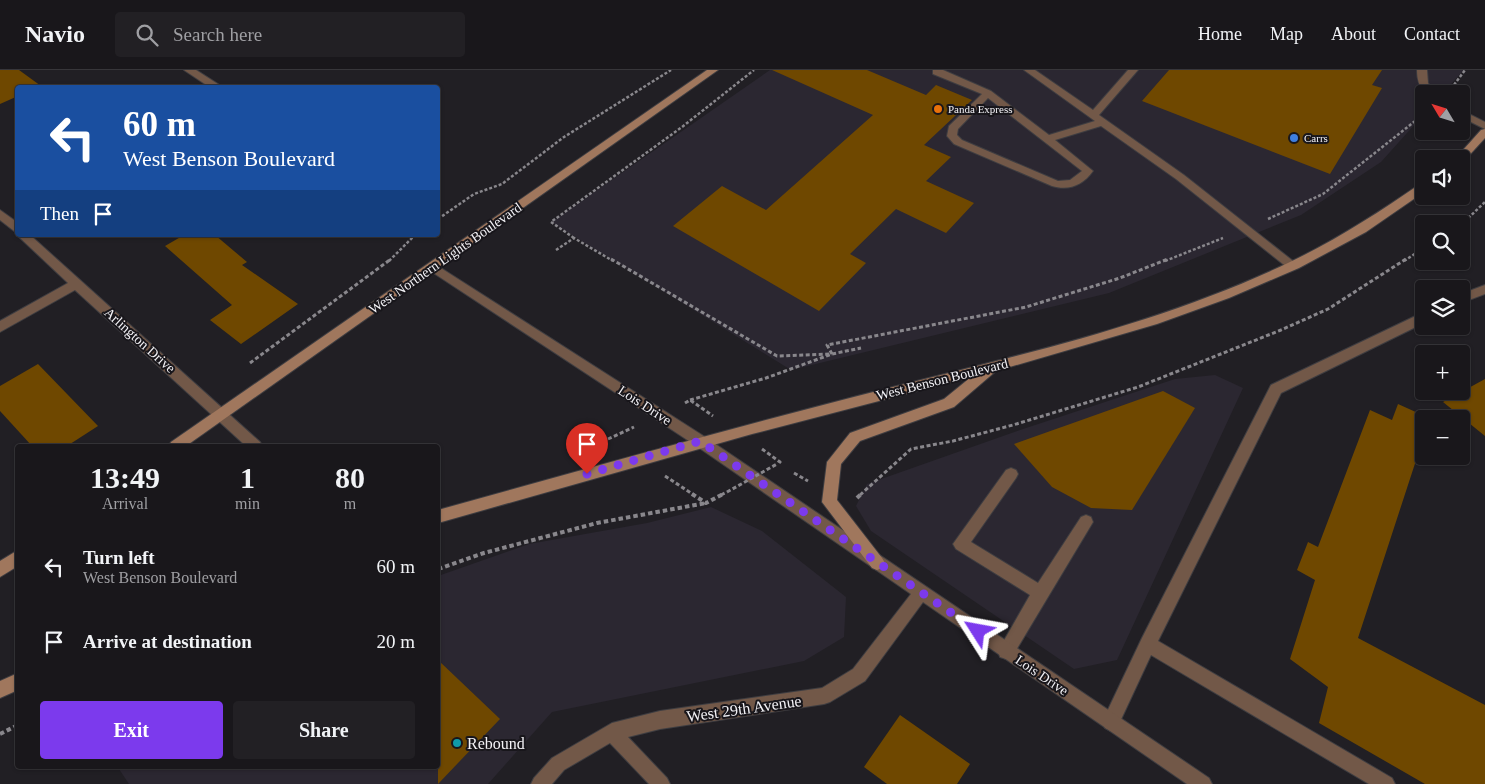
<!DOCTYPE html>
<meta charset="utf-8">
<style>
:root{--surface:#19171b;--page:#222024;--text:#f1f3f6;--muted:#9f9fa3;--line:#37363a;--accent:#7c3aed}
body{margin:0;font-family:"Times New Roman",serif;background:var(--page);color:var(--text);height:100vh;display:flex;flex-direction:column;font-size:19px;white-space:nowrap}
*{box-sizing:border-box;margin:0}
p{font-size:16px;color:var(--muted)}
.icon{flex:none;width:28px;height:28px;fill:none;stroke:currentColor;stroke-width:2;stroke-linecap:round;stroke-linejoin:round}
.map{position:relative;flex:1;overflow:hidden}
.drawer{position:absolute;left:15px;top:374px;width:425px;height:325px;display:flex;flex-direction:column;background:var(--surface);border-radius:5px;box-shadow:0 1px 4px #0004,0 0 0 1px var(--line)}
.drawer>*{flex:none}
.top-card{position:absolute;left:15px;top:15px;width:425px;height:152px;border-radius:5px;box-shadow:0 1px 4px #0004,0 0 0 1px var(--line);background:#1a4fa0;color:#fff;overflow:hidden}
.needle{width:32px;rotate:308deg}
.fabs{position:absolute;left:1415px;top:15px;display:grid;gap:10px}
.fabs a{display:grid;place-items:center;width:55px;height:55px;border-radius:5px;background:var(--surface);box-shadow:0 1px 4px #0004,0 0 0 1px var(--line);font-size:25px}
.pin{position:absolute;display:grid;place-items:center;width:42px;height:42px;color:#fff;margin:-51px -21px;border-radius:50% 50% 50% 0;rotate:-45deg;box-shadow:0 0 5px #0007}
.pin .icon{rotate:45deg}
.me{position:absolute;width:55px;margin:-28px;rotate:304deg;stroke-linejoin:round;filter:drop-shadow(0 0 4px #0008)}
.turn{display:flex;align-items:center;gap:18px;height:105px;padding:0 25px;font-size:22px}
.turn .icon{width:65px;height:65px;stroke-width:2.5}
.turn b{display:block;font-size:35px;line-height:42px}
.then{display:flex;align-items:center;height:48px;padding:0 25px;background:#0003;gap:10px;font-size:19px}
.eta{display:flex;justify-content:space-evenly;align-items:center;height:85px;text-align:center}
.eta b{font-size:30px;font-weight:800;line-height:35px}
.primary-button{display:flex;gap:10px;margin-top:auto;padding:10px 25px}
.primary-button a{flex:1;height:58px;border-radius:5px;background:var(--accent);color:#fff;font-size:20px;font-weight:800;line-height:58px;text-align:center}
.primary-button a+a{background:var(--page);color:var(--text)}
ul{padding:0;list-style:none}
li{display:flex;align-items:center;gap:15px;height:75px;padding:0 25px}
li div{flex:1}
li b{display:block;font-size:19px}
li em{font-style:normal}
header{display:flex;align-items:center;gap:30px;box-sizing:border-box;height:70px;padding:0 25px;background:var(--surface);border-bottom:1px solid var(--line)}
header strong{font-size:24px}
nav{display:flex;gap:28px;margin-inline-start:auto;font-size:18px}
.search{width:350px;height:45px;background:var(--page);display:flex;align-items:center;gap:12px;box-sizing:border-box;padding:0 18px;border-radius:5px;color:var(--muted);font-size:19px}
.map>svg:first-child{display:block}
.built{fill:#2b2731}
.building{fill:#6f4800}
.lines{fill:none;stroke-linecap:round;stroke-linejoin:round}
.service-casing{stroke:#3e3d41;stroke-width:2}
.minor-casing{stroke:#3e3d41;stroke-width:2}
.secondary-casing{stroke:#3e3d41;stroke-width:2}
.path-far2{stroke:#89878c;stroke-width:2.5;stroke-dasharray:3 2;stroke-linecap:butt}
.path-far1{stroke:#89878c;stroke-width:3;stroke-dasharray:4 2.5;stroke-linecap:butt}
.path{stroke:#89878c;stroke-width:4;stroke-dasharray:4.5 3;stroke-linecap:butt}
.service{fill:#725848;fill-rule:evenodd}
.minor{fill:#725848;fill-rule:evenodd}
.secondary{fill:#a0775d;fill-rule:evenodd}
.path-bridge{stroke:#89878c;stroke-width:3;stroke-dasharray:4 2.5;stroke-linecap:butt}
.route{stroke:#7c3aed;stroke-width:9;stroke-dasharray:0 16.2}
.food-dot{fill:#e8710a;stroke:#18161b;stroke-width:2}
.shop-dot{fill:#3f7fe0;stroke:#18161b;stroke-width:2}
.culture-dot{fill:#0f9aa8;stroke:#18161b;stroke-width:2}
.labels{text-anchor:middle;stroke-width:4;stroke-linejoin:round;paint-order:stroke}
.far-poi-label{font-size:11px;fill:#f3f2f6;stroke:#18161b;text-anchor:start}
.street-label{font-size:14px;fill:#f3f2f6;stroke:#18161b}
.near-street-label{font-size:16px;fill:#f3f2f6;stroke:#18161b}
.near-poi-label{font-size:16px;fill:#f3f2f6;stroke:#18161b;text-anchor:start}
</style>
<header>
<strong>Navio</strong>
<div class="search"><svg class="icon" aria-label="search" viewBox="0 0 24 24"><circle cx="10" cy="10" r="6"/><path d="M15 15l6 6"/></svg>Search here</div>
<nav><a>Home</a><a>Map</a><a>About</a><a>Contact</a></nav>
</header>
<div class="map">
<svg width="1485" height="714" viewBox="0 0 1485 714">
<rect width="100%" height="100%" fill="#211f24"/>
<g class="built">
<polygon points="770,0 1464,0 1442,24 1424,24 1424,44 1381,92 1301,145 1109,223 791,300 551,152"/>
<polygon points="1215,305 1243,318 1117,590 1074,599 871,461 856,436 867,414 1020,360 1175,309"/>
<polygon points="711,437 762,461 846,527 844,567 804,591 552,642 488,714 129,714 117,696 438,696 438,506 529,474 647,453"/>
</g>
<g class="building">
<polygon points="0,0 19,0 41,16 37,18 18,18 18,26 0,34"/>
<polygon points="772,0 867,0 926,25 936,15 972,30 924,75 951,87 926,111 974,133 946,163 896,139 850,184 866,193 819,241 673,156 722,116 766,140 873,45"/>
<polygon points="1169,0 1382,0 1372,15 1382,18 1330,104 1142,31"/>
<polygon points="184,165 215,165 247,192 242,195 298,234 241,274 210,250 232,235 165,176"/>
<polygon points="38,294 98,356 67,376 32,376 0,341 0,316"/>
<polygon points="1485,309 1485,366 1443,332"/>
<polygon points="1163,321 1195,338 1132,440 1091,438 1052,417 1014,374"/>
<polygon points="1398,334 1429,348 1424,349 1424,366 1358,568 1485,635 1485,714 1425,714 1319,653 1328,617 1290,589 1315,510 1297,500 1308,472 1318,477 1370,340 1392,350"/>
<polygon points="438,590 500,649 438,714"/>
<polygon points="900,645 970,694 957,714 887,714 864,697"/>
</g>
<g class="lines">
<defs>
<g id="service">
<polygon points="184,0 196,0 224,18 211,18"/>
<path d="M933,0H943L991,21L1049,65L1095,51L1024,0H1035L1093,40L1128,0H1138L1099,45L1184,105L1298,195L1292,199L1288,198L1176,109L1101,56L1055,70L1093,101C1083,115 1069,121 1052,116L954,74L947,66L949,56L982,24L933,4ZM988,28L1082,101L1070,110L1058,111L962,70L957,65L958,59Z"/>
<path d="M1417,0H1427L1428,13L1436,24H1425C1419,16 1417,9 1417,0Z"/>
<polygon points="1461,40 1485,52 1485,59 1461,47"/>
<polygon points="1485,215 1485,224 1461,233 1461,224"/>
<polygon points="1424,242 1424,253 1281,323 1158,571 1392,708 1395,714 1369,714 1151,585 1117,658 1111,661 1105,658 1102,652 1105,646 1142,568 1271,315"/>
<polygon points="1011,398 1016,400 1018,404 1016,408 971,472 1038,513 1081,447 1086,445 1091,447 1093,452 1012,587 1006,589 1000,587 998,581 1030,525 956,479 953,474 1006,400"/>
</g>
<g id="minor">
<polygon points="0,140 18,153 18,164 0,150"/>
<polygon points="17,165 30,165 260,372 262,376 246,376 75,220 0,262 0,251 68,213"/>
<polygon points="433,193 705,367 1209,708 1212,714 1187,714 923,532 865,611 830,632 824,634 660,659 628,667 667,708 670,714 649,714 610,673 564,700 552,714 531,714 534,708 552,688 612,653 660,641 822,618 853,599 911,524 695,375 429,200 427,197 429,194"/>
</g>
<g id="secondary">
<polygon points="707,0 718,0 186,376 169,376 171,372"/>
<polygon points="1485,59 1485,68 1464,91 1461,92 1461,89 1455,89 1481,60"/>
<path d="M1420,114H1424V122L1366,162L1299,198L1229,228L1157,254L996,301L954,337L860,371L841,394L837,430L882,488L885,493L882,498L877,500L872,498L822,432L827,392L850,363L944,329L971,307L752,364L438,453V440C574,402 710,364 846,329C996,290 1150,259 1290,192C1336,170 1378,143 1420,114Z"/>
<polygon points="18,480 18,496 0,507 0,491"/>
<polygon points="18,603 18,620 0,628 0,611"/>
</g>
</defs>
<use href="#service" class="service-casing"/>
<use href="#minor" class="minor-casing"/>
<use href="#secondary" class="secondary-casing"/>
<g class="path-far2">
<polyline points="1451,19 1465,0"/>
<polyline points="438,149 474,124 502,114 564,67 671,0"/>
<polyline points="1268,149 1323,124 1424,44"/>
<polyline points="1461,155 1485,132"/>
<polyline points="574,168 551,152 682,57 754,0"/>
<polyline points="556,180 574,168 613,191"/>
<polyline points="389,191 415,165"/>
<polyline points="1165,191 1223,168"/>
<polyline points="1404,191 1424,178"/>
</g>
<g class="path-far1">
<polyline points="611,189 777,286 832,284"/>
<polyline points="832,284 827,275 1026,237 1120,208 1168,189"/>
<polyline points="250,293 391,189"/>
<polyline points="690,330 766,308 832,284 861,278"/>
<polyline points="685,333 690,330 713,346"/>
<polyline points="608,369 634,357"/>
<polyline points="762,379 780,392 778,394"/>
<polyline points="794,403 808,411"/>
<polyline points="665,406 694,425"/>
<polyline points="721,425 727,422"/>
<polyline points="860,425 911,379 953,371 1013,355 1138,317 1281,260 1328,239 1406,189"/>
</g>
<g class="path">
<polyline points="692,424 706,433 723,424"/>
<polyline points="857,428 861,424"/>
<polyline points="438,499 484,483 597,453 706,433"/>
<polyline points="0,664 18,655"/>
</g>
<use href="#service" class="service"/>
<use href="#minor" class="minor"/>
<use href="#secondary" class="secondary"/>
<polyline class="path-bridge" points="727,422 777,394"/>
</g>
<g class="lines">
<polyline class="route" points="587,404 700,371 978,561"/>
</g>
<circle class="food-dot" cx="938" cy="39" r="5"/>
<circle class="shop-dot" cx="1294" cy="68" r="5"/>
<circle class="culture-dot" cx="457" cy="673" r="5"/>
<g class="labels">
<g class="far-poi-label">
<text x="948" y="43">Panda Express</text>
<text x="1304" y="72">Carrs</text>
</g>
<g class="street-label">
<text transform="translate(445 188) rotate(-35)" y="5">West Northern Lights Boulevard</text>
<text transform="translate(140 270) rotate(42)" y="5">Arlington Drive</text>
<text transform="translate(942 309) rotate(-14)" y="5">West Benson Boulevard</text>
<text transform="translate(645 335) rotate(33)" y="5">Lois Drive</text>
<text transform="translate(1042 605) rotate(34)" y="5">Lois Drive</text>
</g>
<g class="near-street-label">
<text transform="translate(744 638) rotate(-8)" y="6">West 29th Avenue</text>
</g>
<g class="near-poi-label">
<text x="467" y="679">Rebound</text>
</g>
</g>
</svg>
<div class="fabs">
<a><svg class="needle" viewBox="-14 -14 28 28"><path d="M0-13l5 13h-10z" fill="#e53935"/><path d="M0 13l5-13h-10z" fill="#9f9fa3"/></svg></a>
<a><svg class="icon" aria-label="sound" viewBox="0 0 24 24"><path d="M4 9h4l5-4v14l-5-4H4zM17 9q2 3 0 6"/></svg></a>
<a><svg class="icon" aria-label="search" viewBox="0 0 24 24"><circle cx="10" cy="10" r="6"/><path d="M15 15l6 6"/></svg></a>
<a><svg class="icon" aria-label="layers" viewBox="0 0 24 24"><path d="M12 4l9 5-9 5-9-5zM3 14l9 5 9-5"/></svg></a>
<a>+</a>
<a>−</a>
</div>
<div class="pin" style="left:587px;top:404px;background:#d93025"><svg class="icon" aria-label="arrive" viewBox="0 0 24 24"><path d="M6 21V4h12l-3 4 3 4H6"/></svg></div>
<svg class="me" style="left:978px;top:561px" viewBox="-20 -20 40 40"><path d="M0-17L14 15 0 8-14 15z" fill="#7c3aed" stroke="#fff" stroke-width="4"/></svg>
<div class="top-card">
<div class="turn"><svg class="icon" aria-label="left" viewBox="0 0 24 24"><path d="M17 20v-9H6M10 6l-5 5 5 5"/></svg><div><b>60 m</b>West Benson Boulevard</div></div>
<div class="then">Then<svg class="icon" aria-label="arrive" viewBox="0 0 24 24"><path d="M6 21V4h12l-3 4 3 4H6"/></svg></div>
</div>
<section class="drawer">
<div class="eta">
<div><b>13:49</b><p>Arrival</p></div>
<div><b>1</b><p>min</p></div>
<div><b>80</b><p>m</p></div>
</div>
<ul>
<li><svg class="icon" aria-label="left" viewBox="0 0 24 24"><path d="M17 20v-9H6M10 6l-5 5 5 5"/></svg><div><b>Turn left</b><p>West Benson Boulevard</p></div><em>60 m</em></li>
<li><svg class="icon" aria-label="arrive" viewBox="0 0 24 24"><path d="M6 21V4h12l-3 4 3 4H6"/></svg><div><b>Arrive at destination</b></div><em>20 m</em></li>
</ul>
<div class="primary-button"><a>Exit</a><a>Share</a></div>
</section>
</div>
